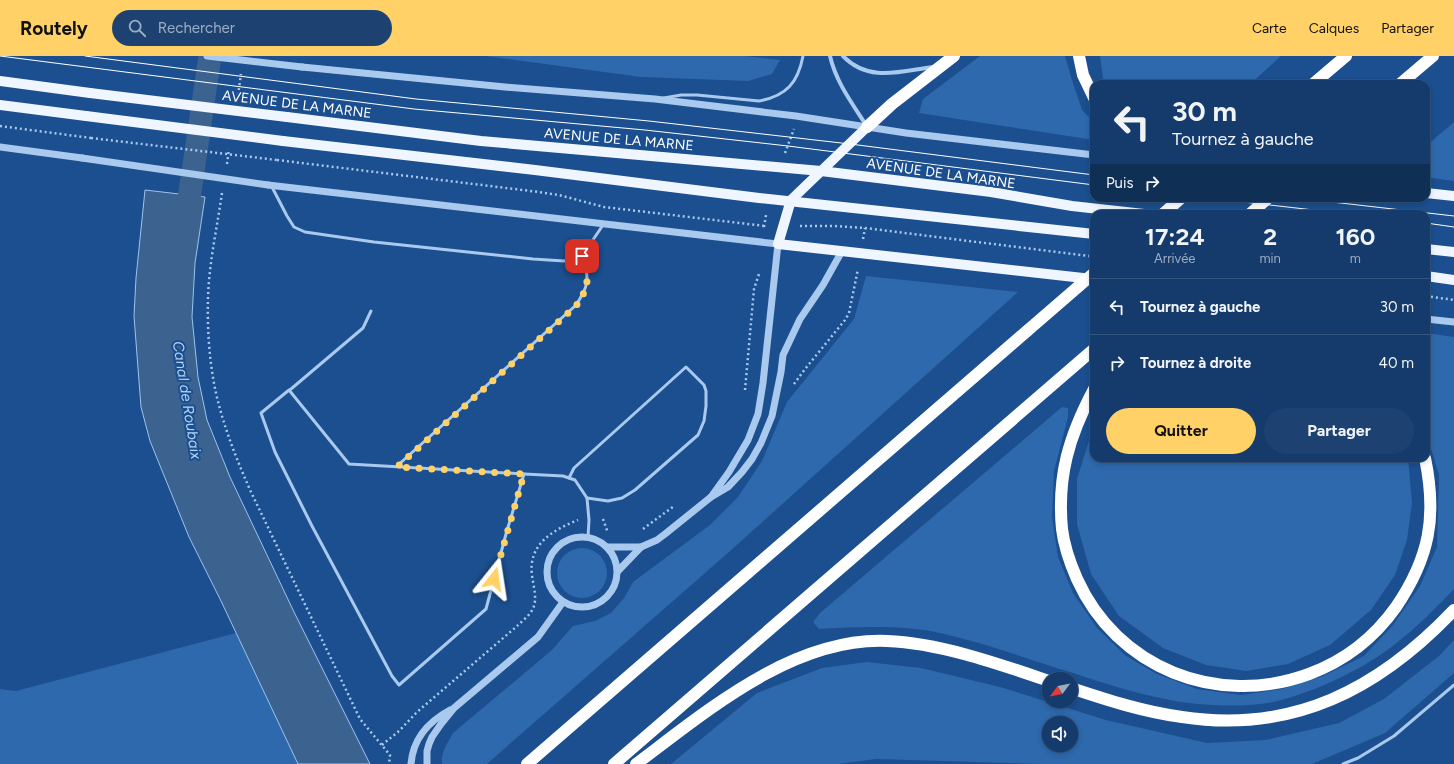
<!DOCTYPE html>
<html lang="fr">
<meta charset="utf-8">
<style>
:root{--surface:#143b6b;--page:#1d4271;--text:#f1f3f6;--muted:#9dadc1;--line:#33557e;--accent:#ffd166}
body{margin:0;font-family:Figtree,sans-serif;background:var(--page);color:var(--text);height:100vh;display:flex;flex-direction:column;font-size:15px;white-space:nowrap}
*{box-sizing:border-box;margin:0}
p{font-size:13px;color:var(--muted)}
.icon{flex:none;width:22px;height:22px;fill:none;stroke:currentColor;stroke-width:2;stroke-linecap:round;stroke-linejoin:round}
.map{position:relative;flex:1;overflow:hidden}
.sheet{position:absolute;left:1090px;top:154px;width:340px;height:252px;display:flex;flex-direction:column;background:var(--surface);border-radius:12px;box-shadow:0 2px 6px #0003,0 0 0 1px var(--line)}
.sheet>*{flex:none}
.top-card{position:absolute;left:1090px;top:24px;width:340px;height:122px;border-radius:12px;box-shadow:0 2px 6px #0003,0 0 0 1px var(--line);background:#143b6b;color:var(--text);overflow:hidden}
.needle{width:26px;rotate:238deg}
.buttons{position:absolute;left:1042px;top:616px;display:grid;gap:8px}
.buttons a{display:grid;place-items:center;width:36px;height:36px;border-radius:50%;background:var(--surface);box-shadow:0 2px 6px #0003,0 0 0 1px var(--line);font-size:20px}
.pin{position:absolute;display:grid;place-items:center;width:34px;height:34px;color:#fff;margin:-17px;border-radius:8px;box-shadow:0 2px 6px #0006}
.me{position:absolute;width:44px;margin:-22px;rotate:15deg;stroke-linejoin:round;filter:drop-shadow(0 0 3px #0008)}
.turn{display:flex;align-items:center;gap:14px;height:84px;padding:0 16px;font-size:18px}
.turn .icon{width:52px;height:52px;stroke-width:2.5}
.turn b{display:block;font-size:28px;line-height:34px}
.then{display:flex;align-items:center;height:38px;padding:0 16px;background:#0003;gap:8px;font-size:15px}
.eta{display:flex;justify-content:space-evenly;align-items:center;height:68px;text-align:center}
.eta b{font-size:24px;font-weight:700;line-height:28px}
.cta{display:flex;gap:8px;margin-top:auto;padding:8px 16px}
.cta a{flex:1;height:46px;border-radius:24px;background:var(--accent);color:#111;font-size:16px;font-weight:700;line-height:46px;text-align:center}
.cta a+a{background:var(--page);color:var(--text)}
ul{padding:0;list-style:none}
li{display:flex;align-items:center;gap:12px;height:56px;padding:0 16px;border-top:1px solid var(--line)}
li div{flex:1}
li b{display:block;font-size:15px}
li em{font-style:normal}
header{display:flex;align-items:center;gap:24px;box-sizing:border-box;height:56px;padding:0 20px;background:var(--accent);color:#111}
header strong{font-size:19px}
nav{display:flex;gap:22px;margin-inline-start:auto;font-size:14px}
.search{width:280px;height:36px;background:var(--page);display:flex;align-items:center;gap:10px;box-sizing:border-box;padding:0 14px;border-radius:22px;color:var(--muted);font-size:15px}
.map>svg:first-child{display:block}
.green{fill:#2e69ad;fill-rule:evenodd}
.water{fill:#3c6290;stroke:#9cc4f0}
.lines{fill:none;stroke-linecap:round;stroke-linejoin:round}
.canal{stroke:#3c6290;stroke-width:23}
.path{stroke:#a9c9ee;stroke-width:2.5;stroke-dasharray:2 3;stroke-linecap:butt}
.service{stroke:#a9c9ee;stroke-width:3}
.minor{stroke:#a9c9ee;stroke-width:4}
.tertiary{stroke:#a9c9ee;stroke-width:7}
.primary{stroke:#f0f6ff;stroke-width:10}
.motorway{stroke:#fff;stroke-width:12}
.tram{stroke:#fff;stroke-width:1}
.path-bridge{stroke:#a9c9ee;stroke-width:2.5;stroke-dasharray:2 3;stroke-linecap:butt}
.tertiary-bridge{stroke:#a9c9ee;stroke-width:7}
.primary-bridge{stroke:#f0f6ff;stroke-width:10}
.motorway-bridge{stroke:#fff;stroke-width:12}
.route{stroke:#ffd166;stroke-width:7;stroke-dasharray:0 12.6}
.labels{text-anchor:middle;stroke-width:4;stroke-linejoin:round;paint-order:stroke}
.street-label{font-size:14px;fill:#fff;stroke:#1b4f8f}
.water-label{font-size:15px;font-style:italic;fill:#b5d3f5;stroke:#1b4f8f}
</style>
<header>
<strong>Routely</strong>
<div class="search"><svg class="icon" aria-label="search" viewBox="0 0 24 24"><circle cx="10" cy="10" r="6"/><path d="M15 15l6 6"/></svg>Rechercher</div>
<nav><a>Carte</a><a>Calques</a><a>Partager</a></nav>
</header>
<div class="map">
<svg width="1454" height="708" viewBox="0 0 1454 708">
<rect width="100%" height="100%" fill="#1b4f8f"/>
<g class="green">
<polygon points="486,0 744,0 780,4 772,18 748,25 641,21"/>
<polygon points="980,0 1065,0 1071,21 1082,54 1094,66 1094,84 919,57 923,43"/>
<polygon points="1100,0 1281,0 1250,28 1107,28 1103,22"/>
<polygon points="1454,66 1454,125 1426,121 1426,90"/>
<path d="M866,220L1018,236L729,496L487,708H442C440,698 448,686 453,677L552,594L573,570L595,565L611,557L624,542L633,526L710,469L738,441L762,405L787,346L854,263Z"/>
<path d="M1426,277L1454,281V533C1435,553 1416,572 1394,589C1363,613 1319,634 1281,644C1250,653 1196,650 1165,643C1134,637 1103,627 1073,617C1027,603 983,586 935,576C898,569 857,571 819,573L813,566L820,557L1062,351L1068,352V361L1054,415L1052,461L1058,501L1073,537L1097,572L1126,600L1157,618L1197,633L1241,639L1282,633L1323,620L1364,600L1393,569L1420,530L1437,491L1439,419L1426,376Z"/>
<polygon points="1094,369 1094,402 1408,402 1412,447 1407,484 1395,519 1371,554 1330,589 1288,608 1246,615 1206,609 1163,592 1119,560 1091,518 1077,468 1077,423"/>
<circle cx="582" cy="517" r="25"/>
<polygon points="236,577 298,708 0,708 0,633 16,635"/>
<path d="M1454,584V617L1385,677L1312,708H1045L876,703L838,708H671L757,637L822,612L867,606L921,612L1000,631L1106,664L1207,687L1266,684L1339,667L1384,643L1439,600ZM1049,667H1071V689H1049Z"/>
</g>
<polygon class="water" points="145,134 205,141 195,207 192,261 198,321 207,364 230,421 294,556 370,708 298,708 221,545 189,481 150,385 141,351 134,260 136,222"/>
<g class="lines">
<polyline class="canal" points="185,170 210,0"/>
<g class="path">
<polyline points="238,39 241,18"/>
<polyline points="0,70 91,82"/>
<polyline points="785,97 794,73"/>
<polyline points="277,104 539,136 559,139 604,151 765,170"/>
<polyline points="227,108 229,93"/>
<path d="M222,137C217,172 209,207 208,242C207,278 210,318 220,353C228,382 239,409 251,436L360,663L390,699L389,708"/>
<polyline points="800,170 835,170 865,172 1089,200"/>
<polyline points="764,171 766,159"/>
<polyline points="863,183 865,172"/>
<polyline points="1426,240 1454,244"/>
<polyline points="794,328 805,313 845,264 849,257 858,213"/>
<polyline points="745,334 754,233 759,218"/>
<polyline points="603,463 608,477"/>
<polyline points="643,473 674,450"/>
<path d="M382,689L399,675L417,656L516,571C522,565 531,559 534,550C537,540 533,529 532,519C528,488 553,474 578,464"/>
</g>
<g class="service">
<path d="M664,42L681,39H697L759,45C786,40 798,27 803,0"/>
<polyline points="272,131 287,160 294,171 305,176 374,186 533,203 564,205 575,204 582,200 603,169"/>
<polyline points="289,334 349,408 524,418 506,478 486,553 399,629 392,620 312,470 275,396 261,357 289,334 291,333 363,272 371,255"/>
<path d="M397,410L575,250C589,231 590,222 582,200"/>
<polyline points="524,418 563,420 575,424 587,442 589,464 588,481"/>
<polyline points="569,422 574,412 686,311 704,329 706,335 706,350 704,365 698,379 635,434 622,442 608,445 587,442"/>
<polyline points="1343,708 1358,702 1394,680 1454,629"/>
</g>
<g class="minor">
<path d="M830,0C836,26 852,47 866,69"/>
<path d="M843,0C869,27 901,15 933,11"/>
</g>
<g class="tertiary">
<polyline points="302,11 505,31 655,43 796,60 906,77 1094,99"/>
<polyline points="0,91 82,102"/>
<polyline points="268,129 778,188 763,327 758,358 748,384 729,416 711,441"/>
<polyline points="1426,263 1454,266"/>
<circle cx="582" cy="516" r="35"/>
<polyline points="607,491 641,491"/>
<polyline points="618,515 641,491 657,484 665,478 711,441 728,431 742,416 752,403 761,387 772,360 781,316 783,299 800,263 823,229 842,195"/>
<path d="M411,708C413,682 428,666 450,654"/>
<polyline points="427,708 427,695 429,688 432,681 441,668 454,652 538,581 563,546"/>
</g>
<g class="primary">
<polyline points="0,25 90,37"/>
<polyline points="0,49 86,60"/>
<polyline points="287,61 481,85 821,115 991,136 1072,150 1144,158"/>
<polyline points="867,71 791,144 778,188 1092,223"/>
<polyline points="283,85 535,114 759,142 1094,178"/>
<polyline points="1426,137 1454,140"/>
<polyline points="1426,193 1454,196"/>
<polyline points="1426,220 1454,224"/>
</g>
<g class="motorway">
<polyline points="1079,0 1083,19 1094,42"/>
<polyline points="1313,28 1346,0"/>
<polyline points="1400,28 1433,0"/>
<polyline points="867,71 892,48 954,0"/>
<polyline points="1163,158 1181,142"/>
<path d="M1094,333C1069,380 1057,420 1062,473C1064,490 1070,507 1077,523C1117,612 1217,652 1309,618C1344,605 1374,582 1396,551C1430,501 1437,460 1425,402"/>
<path d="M1071,632C1107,644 1144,656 1182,661C1293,678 1379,633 1454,554"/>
<polyline points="527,708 1027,275"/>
<polyline points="614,708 1094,293"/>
<path d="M636,708C707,655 793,581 887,585C940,587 999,608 1049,625"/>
</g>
<g class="tram">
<polyline points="0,0 414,53 645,74 788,90 1094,129"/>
<polyline points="85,0 416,43 649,65 850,88 1094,119"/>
<polyline points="1208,142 1349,158"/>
<polyline points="1297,142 1454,160"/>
<polyline points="1426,167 1454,171"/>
</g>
<polyline class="path-bridge" points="91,82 277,104"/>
<g class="tertiary-bridge">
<polyline points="207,0 302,11"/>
<polyline points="82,102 268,129"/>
</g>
<g class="primary-bridge">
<polyline points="90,37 287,61"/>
<polyline points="86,60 283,85"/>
</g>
<g class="motorway-bridge">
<polyline points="1250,158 1268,142"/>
<polyline points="1027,275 1094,217"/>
</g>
</g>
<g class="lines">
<path class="route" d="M494,523L524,418L397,411L576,250C589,231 590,222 582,200"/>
</g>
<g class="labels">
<g class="street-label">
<text transform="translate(297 48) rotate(7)" y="5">AVENUE DE LA MARNE</text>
<text transform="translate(619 83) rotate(5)" y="5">AVENUE DE LA MARNE</text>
<text transform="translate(941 117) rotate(8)" y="5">AVENUE DE LA MARNE</text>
</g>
<g class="water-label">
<text transform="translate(187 344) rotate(81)" y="5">Canal de Roubaix</text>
</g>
</g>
</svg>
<div class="buttons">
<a><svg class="needle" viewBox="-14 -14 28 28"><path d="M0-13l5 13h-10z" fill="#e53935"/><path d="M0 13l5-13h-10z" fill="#9dadc1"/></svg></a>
<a><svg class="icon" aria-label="sound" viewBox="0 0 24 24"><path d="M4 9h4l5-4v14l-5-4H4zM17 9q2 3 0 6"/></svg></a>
</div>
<div class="pin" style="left:582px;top:200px;background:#d93025"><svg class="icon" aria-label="arrive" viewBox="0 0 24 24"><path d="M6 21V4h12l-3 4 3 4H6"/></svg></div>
<svg class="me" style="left:494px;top:523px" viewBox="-20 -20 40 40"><path d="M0-17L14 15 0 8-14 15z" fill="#ffd166" stroke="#fff" stroke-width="4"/></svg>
<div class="top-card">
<div class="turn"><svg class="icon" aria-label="left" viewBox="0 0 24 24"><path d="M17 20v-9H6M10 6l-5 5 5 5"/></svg><div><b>30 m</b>Tournez à gauche</div></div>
<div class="then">Puis<svg class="icon" aria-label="right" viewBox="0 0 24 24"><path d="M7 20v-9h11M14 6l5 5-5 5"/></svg></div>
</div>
<section class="sheet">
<div class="eta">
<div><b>17:24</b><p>Arrivée</p></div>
<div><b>2</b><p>min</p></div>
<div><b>160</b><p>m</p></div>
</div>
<ul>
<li><svg class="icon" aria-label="left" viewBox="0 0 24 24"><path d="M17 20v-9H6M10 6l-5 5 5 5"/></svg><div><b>Tournez à gauche</b></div><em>30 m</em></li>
<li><svg class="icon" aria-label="right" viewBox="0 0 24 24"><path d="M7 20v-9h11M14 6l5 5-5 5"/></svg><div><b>Tournez à droite</b></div><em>40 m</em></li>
</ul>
<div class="cta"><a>Quitter</a><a>Partager</a></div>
</section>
</div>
